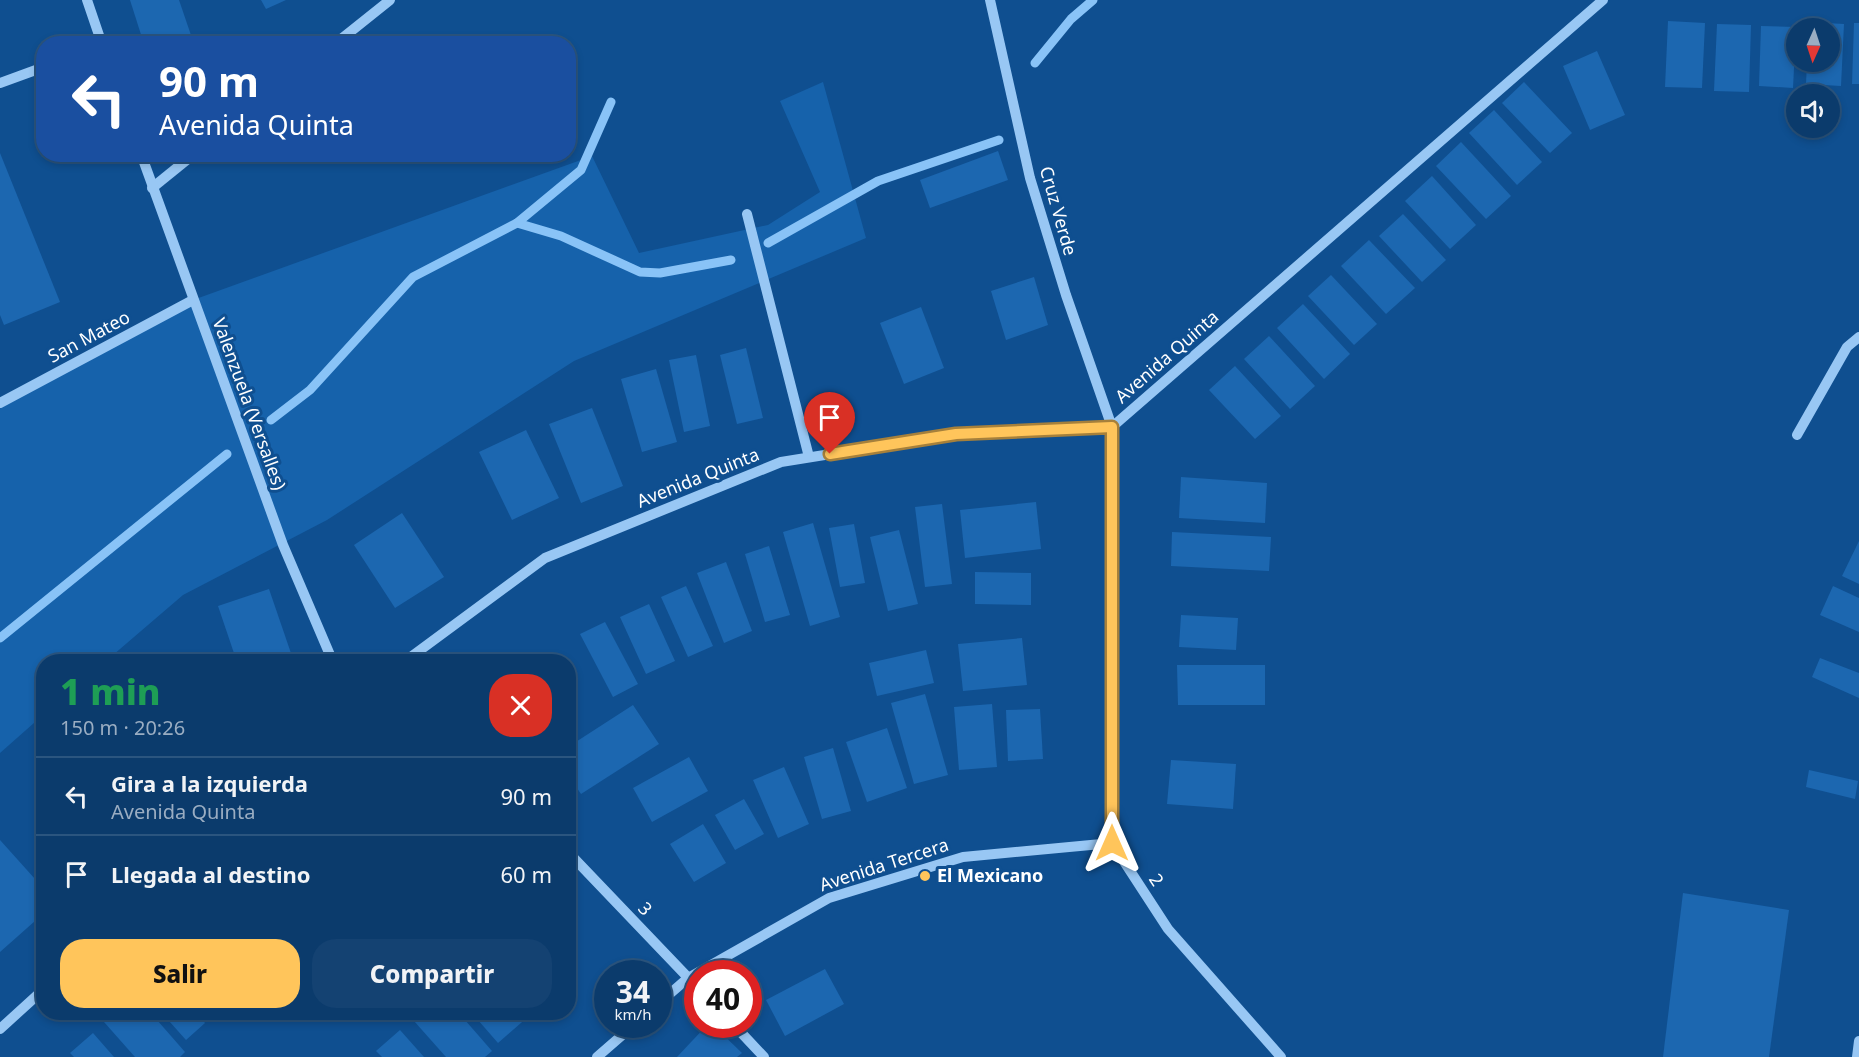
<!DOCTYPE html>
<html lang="es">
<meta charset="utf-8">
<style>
:root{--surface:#0b3b6c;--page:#144272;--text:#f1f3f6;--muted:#9aadc2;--line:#2b557f;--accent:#ffc55b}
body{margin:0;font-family:"Noto Sans",sans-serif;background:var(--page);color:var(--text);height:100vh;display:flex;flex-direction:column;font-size:22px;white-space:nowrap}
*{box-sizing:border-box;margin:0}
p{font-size:20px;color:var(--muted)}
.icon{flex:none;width:33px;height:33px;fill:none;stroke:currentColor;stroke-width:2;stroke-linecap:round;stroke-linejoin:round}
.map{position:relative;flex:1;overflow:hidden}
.sheet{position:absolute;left:36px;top:654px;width:540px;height:366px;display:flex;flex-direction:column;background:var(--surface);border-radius:24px;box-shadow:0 3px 9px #0003,0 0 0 2px var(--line)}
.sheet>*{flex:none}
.hud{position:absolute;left:36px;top:36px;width:540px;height:126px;border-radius:24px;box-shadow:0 3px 9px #0003,0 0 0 2px var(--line);background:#1a4fa0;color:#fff;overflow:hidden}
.needle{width:39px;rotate:183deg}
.controls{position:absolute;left:1786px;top:18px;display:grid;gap:12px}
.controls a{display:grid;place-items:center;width:54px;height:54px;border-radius:50%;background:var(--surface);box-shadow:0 3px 9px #0003,0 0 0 2px var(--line);font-size:30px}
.speed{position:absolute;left:594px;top:960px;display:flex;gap:12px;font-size:30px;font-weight:700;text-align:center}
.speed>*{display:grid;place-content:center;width:78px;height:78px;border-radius:50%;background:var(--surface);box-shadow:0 3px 9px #0003,0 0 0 2px var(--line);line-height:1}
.speed small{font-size:15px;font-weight:400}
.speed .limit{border:9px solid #d22;background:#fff;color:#111}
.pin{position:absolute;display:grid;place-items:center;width:51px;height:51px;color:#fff;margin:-62px -26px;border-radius:50% 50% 50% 0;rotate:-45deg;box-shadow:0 0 6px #0007}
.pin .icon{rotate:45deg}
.me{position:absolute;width:66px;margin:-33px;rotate:0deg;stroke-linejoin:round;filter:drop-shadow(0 0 4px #0008)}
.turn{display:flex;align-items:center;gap:21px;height:126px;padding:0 24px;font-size:27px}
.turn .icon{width:78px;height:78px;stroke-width:2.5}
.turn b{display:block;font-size:42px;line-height:51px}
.round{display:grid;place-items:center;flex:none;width:63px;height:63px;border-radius:24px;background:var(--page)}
.overview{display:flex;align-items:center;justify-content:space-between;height:102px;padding:0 24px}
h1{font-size:36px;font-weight:800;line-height:45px;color:#1e9e55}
.primary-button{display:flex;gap:12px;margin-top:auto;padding:12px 24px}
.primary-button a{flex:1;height:69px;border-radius:24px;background:var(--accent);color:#111;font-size:24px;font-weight:800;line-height:69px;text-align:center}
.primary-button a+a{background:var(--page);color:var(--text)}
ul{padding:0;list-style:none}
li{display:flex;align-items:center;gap:18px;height:78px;padding:0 24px;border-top:2px solid var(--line)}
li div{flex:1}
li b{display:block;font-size:22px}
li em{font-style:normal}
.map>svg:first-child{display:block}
.green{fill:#1662ab}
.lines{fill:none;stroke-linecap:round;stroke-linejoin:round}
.stream{stroke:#89c3f7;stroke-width:9}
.building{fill:#1c67b0}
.minor{stroke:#98c7f4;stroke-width:10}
.route-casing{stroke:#a6803b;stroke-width:15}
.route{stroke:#ffc55b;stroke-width:10}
.poi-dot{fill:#ffc55b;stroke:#0f4f90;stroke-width:2}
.labels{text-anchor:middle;stroke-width:6;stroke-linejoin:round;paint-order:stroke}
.street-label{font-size:18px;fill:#fff;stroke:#0f4f90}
.poi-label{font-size:18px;font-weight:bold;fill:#fff;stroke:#0f4f90;text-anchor:start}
</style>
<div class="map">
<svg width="1859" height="1057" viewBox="0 0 1859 1057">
<rect width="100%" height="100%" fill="#0f4f90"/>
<polygon class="green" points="823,82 866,238 574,361 327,520 183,595 106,661 44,662 43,715 0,753 0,403 193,300 592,156 639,253 768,225 820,192 780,101"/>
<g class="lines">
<g class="stream">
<polyline points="1035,63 1071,19 1093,0"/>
<polyline points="517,223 561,236 640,272 660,273 731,260"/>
<polyline points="768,243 878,181 999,140"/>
<polyline points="271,420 310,390 413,277 517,223 581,170 611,102"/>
<polyline points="0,638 227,454"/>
</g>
</g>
<g class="building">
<polygon points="130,0 179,0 194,44 144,44"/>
<polygon points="261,0 286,0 266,9"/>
<polygon points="1668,21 1705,23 1702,88 1665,87"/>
<polygon points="1808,22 1844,24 1841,86 1806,84 1807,62 1830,62 1830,28 1808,28"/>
<polygon points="1854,23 1859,23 1859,84 1852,84"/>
<polygon points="1717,24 1751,25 1749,92 1714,91"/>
<polygon points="1761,26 1796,27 1793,88 1759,86"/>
<polygon points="1597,51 1625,115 1590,130 1563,66"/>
<polygon points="1524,82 1572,133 1550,153 1502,103"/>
<polygon points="1494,110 1542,162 1517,185 1469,133"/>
<polygon points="1461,142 1511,196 1486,219 1436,166"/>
<polygon points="998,151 1008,180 930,208 920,180"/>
<polygon points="0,153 60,302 4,325 0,315"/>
<polygon points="1432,176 1476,225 1450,249 1405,201"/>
<polygon points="1403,214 1446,260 1422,282 1379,236"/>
<polygon points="1369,240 1415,288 1386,314 1341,266"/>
<polygon points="1331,275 1377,324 1354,345 1308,296"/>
<polygon points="1034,277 1048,325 1006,340 991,291"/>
<polygon points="1303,304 1350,354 1324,379 1277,328"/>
<polygon points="921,307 944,368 904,384 880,323"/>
<polygon points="1269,336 1315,386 1290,409 1244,359"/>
<polygon points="746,348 763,418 737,424 720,355"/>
<polygon points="696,355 710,426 684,432 669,360"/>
<polygon points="1235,366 1281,416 1255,439 1209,390"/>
<polygon points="656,369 677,442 642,452 621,379"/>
<polygon points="592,408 623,486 581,503 549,424"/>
<polygon points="526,430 559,498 512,520 479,452"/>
<polygon points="1181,477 1267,483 1265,523 1179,518"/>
<polygon points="1036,502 1041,549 965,558 960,510"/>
<polygon points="942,504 952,584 925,587 915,507"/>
<polygon points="402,513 444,577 395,608 354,545"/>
<polygon points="813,523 840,617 810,626 783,532"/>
<polygon points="854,524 865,583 840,587 829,528"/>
<polygon points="899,530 918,604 888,611 870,537"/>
<polygon points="1172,532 1271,537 1269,571 1171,566"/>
<polygon points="1859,541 1859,584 1842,576"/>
<polygon points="769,546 790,615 765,622 745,554"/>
<polygon points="726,562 752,631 724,643 697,573"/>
<polygon points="975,572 1031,573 1031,605 975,604"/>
<polygon points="686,586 713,646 688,657 661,597"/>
<polygon points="1833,586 1859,598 1859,632 1820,615"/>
<polygon points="269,589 294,662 237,662 218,606"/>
<polygon points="649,604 675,661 646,674 620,617"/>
<polygon points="1181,615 1238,618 1236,650 1179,647"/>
<polygon points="605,622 638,684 613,697 580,634"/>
<polygon points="1022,638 1027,685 963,691 958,644"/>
<polygon points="926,650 934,683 877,696 869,663"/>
<polygon points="1820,658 1859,673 1859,698 1812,677"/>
<polygon points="1177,665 1265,665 1265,705 1178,705"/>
<polygon points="925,694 948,775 914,784 891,703"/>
<polygon points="992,704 997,767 959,770 954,707"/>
<polygon points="633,705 659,744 581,794 568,775 568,747"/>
<polygon points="1040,709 1043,759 1008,761 1006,710"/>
<polygon points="887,728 907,788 867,802 846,742"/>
<polygon points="833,748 851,811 822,819 804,757"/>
<polygon points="689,757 708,791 652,822 633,788"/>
<polygon points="1171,760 1236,764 1233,809 1167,804"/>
<polygon points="784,767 809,824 778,838 753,780"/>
<polygon points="1809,770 1858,781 1855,799 1806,787"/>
<polygon points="744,799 764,834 735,850 715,815"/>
<polygon points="703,824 726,863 694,882 670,844"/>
<polygon points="0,840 44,889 44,913 0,952"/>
<polygon points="1683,893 1789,910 1769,1057 1663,1057"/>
<polygon points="825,969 844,1004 785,1036 766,1000"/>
<polygon points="115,1012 150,1012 185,1052 180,1057 135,1057 104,1022"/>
<polygon points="161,1012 196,1012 205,1023 186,1040"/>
<polygon points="406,1012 458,1012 492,1051 485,1057 446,1057"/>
<polygon points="471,1012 526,1012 529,1016 498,1043"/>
<polygon points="708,1024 712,1024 742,1053 737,1057 677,1057"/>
<polygon points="400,1030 424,1057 382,1057 376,1051"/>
<polygon points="93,1033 114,1057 74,1057 70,1053"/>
</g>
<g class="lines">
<g class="minor">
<polyline points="87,0 102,44"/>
<polyline points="990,0 1030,178 1066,295 1112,427 1112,843 1168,929 1281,1057"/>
<polyline points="335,44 390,0"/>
<polyline points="0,83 44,67"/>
<polyline points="141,154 283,545 333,662"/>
<polyline points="152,188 194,154"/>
<polyline points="747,214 809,457"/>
<polyline points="0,403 193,300"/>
<polyline points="1797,435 1847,347 1859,337"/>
<polyline points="404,662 545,558 781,462 955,434 1112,427 1603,0"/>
<polyline points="568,852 698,988"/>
<polyline points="658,1004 688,978 829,898 963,857 1112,843"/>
<polyline points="733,1024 764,1057"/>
<polyline points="0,1029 44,989"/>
<polyline points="597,1057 635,1024"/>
<polyline points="1857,1057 1859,1041"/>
</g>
</g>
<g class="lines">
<defs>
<polyline id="route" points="830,454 956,434 1112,427 1112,843"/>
</defs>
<use href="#route" class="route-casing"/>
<use href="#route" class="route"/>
</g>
<circle class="poi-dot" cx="925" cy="876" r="6"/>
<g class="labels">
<g class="street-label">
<text transform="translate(1058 211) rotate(74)" y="6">Cruz Verde</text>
<text transform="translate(89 337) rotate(-28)" y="6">San Mateo</text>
<text transform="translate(1167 357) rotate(-41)" y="6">Avenida Quinta</text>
<text transform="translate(249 404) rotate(70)" y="6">Valenzuela (Versalles)</text>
<text transform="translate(698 478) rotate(-22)" y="6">Avenida Quinta</text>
<text transform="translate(884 865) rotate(-18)" y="6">Avenida Tercera</text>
<text transform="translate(1156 880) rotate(57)" y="6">2</text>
<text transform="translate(645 909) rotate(47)" y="6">3</text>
</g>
<g class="poi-label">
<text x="937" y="882">El Mexicano</text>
</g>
</g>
</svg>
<div class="controls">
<a><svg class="needle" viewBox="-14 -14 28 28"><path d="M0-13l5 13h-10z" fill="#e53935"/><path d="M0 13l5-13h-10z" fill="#9aadc2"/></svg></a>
<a><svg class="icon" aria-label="sound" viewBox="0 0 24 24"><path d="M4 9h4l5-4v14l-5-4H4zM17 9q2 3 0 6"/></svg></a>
</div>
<div class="speed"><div>34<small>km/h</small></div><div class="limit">40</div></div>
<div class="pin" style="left:830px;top:454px;background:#d93025"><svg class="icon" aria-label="arrive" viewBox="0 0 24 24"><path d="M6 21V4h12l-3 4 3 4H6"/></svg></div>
<svg class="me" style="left:1112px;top:843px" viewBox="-20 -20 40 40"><path d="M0-17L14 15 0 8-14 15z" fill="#ffc55b" stroke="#fff" stroke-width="4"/></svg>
<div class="hud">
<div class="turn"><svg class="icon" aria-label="left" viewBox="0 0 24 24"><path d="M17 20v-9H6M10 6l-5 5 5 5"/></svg><div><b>90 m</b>Avenida Quinta</div></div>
</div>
<section class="sheet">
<div class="overview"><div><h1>1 min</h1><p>150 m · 20:26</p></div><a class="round" style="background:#d93025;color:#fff"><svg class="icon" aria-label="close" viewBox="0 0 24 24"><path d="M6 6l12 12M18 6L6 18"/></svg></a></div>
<ul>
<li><svg class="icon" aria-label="left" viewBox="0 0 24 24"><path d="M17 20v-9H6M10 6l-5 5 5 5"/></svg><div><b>Gira a la izquierda</b><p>Avenida Quinta</p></div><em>90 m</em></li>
<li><svg class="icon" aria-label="arrive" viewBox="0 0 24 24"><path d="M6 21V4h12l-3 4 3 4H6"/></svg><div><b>Llegada al destino</b></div><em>60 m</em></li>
</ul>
<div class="primary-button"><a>Salir</a><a>Compartir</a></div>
</section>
</div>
